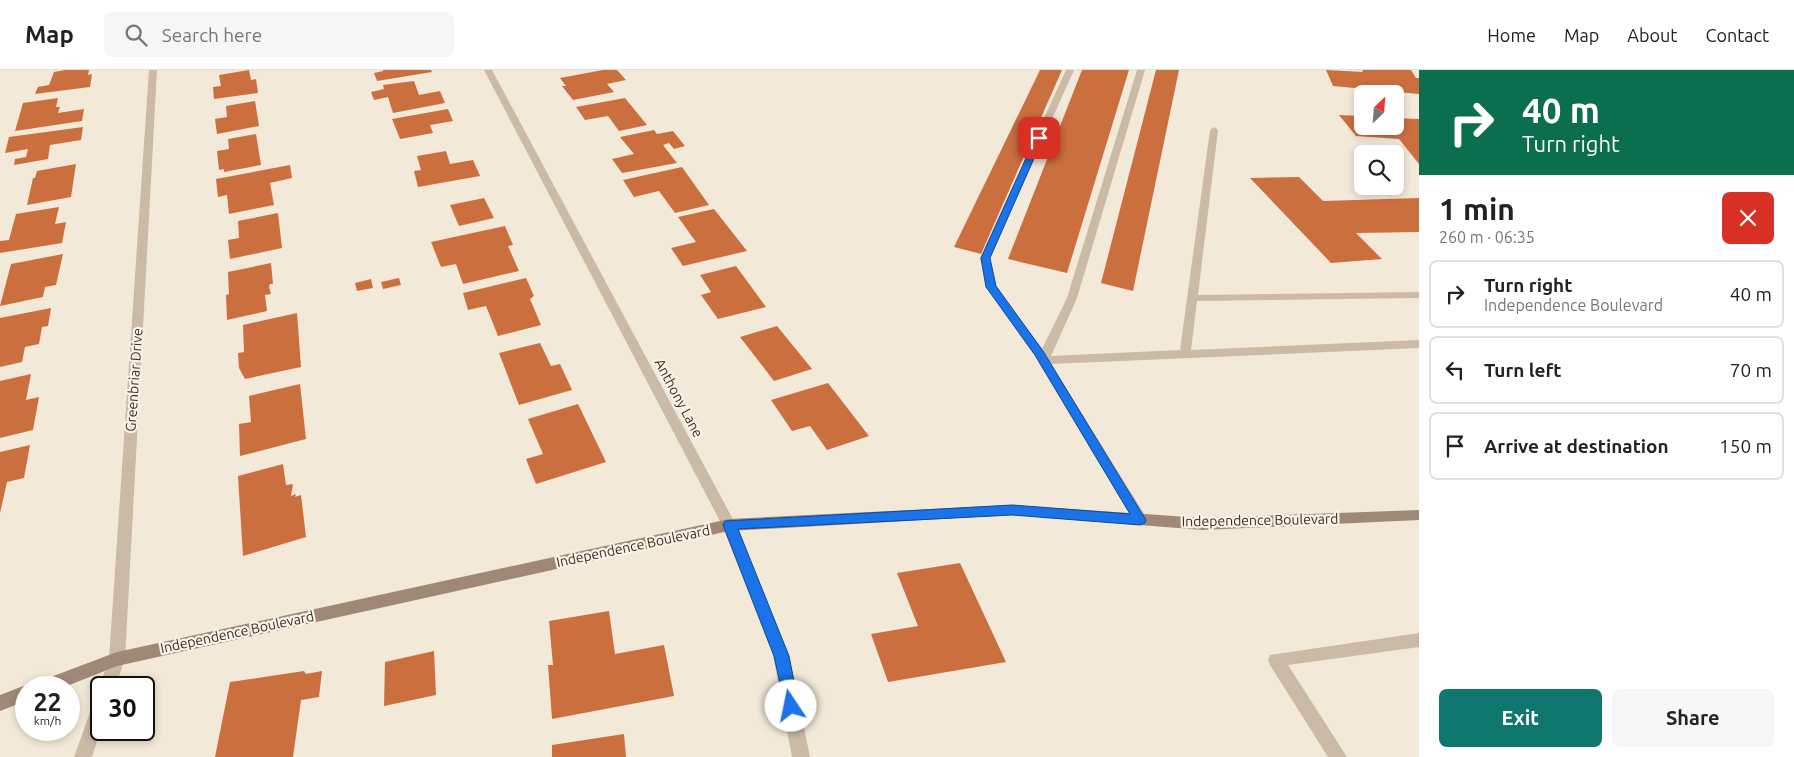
<!DOCTYPE html>
<meta charset="utf-8">
<style>
:root{--surface:#fff;--page:#f6f6f6;--text:#222;--muted:#767676;--line:#e0e0e0;--accent:#0f766e}
body{margin:0;font-family:Ubuntu,sans-serif;background:var(--page);color:var(--text);height:100vh;display:flex;flex-direction:column;font-size:19px;white-space:nowrap}
*{box-sizing:border-box;margin:0}
p{font-size:16px;color:var(--muted)}
.icon{flex:none;width:28px;height:28px;fill:none;stroke:currentColor;stroke-width:2;stroke-linecap:round;stroke-linejoin:round}
.map{position:relative;flex:1;overflow:hidden}
.drawer{display:flex;flex-direction:column;background:var(--surface);width:375px}
.drawer>*{flex:none}
.guide{background:#0b6e4f;color:#fff;overflow:hidden}
.needle{width:32px;rotate:25deg}
.controls{position:absolute;left:1354px;top:15px;display:grid;gap:10px}
.controls a{display:grid;place-items:center;width:50px;height:50px;border-radius:8px;background:var(--surface);box-shadow:0 2px 8px #0003;font-size:25px}
.speed{position:absolute;left:15px;top:606px;display:flex;gap:10px;font-size:25px;font-weight:700;text-align:center}
.speed>*{display:grid;place-content:center;width:65px;height:65px;border-radius:50%;background:var(--surface);box-shadow:0 2px 8px #0003;line-height:1}
.speed small{font-size:12px;font-weight:400}
.speed .limit{border:2px solid #111;border-radius:8px;background:#fff;color:#111}
.pin{position:absolute;display:grid;place-items:center;width:42px;height:42px;color:#fff;margin:-21px;border-radius:10px;box-shadow:0 2px 8px #0006}
.me{position:absolute;width:55px;margin:-28px;rotate:349deg;stroke-linejoin:round;filter:drop-shadow(0 0 4px #0008)}
.turn{display:flex;align-items:center;gap:18px;height:105px;padding:0 20px;font-size:22px}
.turn .icon{width:65px;height:65px;stroke-width:2.5}
.turn b{display:block;font-size:35px;line-height:42px}
.round{display:grid;place-items:center;flex:none;width:52px;height:52px;border-radius:8px;background:var(--page)}
.head{display:flex;align-items:center;justify-content:space-between;height:85px;padding:0 20px}
h1{font-size:30px;font-weight:700;line-height:38px}
.cta{display:flex;gap:10px;margin-top:auto;padding:10px 20px}
.cta a{flex:1;height:58px;border-radius:8px;background:var(--accent);color:#fff;font-size:20px;font-weight:700;line-height:58px;text-align:center}
.cta a+a{background:var(--page);color:var(--text)}
ul{padding:0;list-style:none}
li{display:flex;align-items:center;gap:15px;height:68px;margin:0 10px 8px;padding:0 10px;border:2px solid var(--line);border-radius:8px}
li div{flex:1}
li b{display:block;font-size:19px}
li em{font-style:normal}
header{display:flex;align-items:center;gap:30px;box-sizing:border-box;height:70px;padding:0 25px;background:var(--surface);border-bottom:1px solid var(--line)}
header strong{font-size:24px}
nav{display:flex;gap:28px;margin-inline-start:auto;font-size:18px}
.search{width:350px;height:45px;background:var(--page);display:flex;align-items:center;gap:12px;box-sizing:border-box;padding:0 18px;border-radius:8px;color:var(--muted);font-size:19px}
main{display:flex;flex:1;min-height:0}
.map>svg:first-child{display:block}
.building{fill:#cc6f3e}
.lines{fill:none;stroke-linecap:round;stroke-linejoin:round}
.lane{fill:#cbbaa5;fill-rule:evenodd}
.street{fill:#cbbaa5;fill-rule:evenodd}
.secondary{fill:#9f8976;fill-rule:evenodd}
.route{fill:#1a73e8;stroke:#114b97}
.labels{text-anchor:middle;stroke-width:4.5;stroke-linejoin:round;paint-order:stroke}
.street-label{font-size:14px;fill:#362d26;stroke:#faf3e6}
</style>
<header>
<strong>Map</strong>
<div class="search"><svg class="icon" aria-label="search" viewBox="0 0 24 24"><circle cx="10" cy="10" r="6"/><path d="M15 15l6 6"/></svg>Search here</div>
<nav><a>Home</a><a>Map</a><a>About</a><a>Contact</a></nav>
</header>
<main>
<div class="map">
<svg width="1419" height="687" viewBox="0 0 1419 687">
<rect width="100%" height="100%" fill="#f3e9d9"/>
<g class="building">
<polygon points="65,0 89,0 88,5 92,4 90,17 35,24 38,17 49,15 54,2"/>
<polygon points="249,0 251,10 256,9 258,23 214,29 213,17 221,16 219,5"/>
<polygon points="383,0 431,0 432,2 377,11 374,3 383,1"/>
<polygon points="603,0 617,0 626,10 607,14 614,22 573,30 562,16 566,16 560,8"/>
<polygon points="1040,0 1062,0 981,184 954,177"/>
<polygon points="1082,0 1129,0 1067,203 1008,189"/>
<polygon points="1156,0 1179,0 1133,221 1101,213"/>
<polygon points="1326,0 1363,2 1362,0 1411,0 1416,8 1419,8 1419,24 1333,16"/>
<polygon points="414,11 419,25 440,21 445,33 393,43 388,27 374,30 371,22 384,19 383,15"/>
<polygon points="58,28 56,37 60,37 58,43 84,39 82,51 15,61 23,33"/>
<polygon points="625,28 647,55 619,61 608,46 585,50 576,37"/>
<polygon points="255,31 259,56 217,64 215,49 227,47 226,36"/>
<polygon points="448,39 453,51 430,55 433,63 400,69 392,49"/>
<polygon points="1339,45 1362,46 1362,56 1395,56 1395,48 1419,49 1419,94 1399,69 1356,66"/>
<polygon points="83,57 81,70 50,75 48,89 14,95 15,89 26,87 28,79 5,83 9,67"/>
<polygon points="654,60 657,64 673,61 685,76 674,79 669,73 663,75 677,93 622,103 612,89 634,84 620,67"/>
<polygon points="256,64 261,95 224,102 224,99 219,100 217,81 229,79 228,69"/>
<polygon points="446,81 450,94 473,90 480,106 418,117 414,101 421,100 417,86"/>
<polygon points="76,94 71,127 27,135 33,108 35,108 37,101"/>
<polygon points="290,95 292,108 270,113 274,135 229,144 227,125 218,127 216,109"/>
<polygon points="682,97 709,135 675,143 659,121 634,127 623,110"/>
<polygon points="1299,107 1323,131 1419,128 1419,162 1356,163 1382,189 1331,193 1250,108"/>
<polygon points="484,128 494,148 459,156 450,135"/>
<polygon points="59,137 55,154 66,152 62,173 0,183 0,171 9,170 16,144"/>
<polygon points="714,139 747,181 683,196 671,178 696,172 678,147"/>
<polygon points="278,143 282,178 230,189 228,170 239,168 238,151"/>
<polygon points="505,156 513,175 508,176 519,201 463,214 456,194 441,197 431,172"/>
<polygon points="63,184 56,215 45,217 43,227 0,236 11,194"/>
<polygon points="271,193 273,214 270,214 269,217 271,224 265,225 267,241 227,250 226,225 229,224 228,202"/>
<polygon points="736,196 766,237 718,249 701,225 711,222 700,205"/>
<polygon points="399,208 401,215 383,219 381,212"/>
<polygon points="526,208 534,226 530,229 541,255 498,266 486,236 468,240 463,223"/>
<polygon points="371,209 373,218 357,221 355,213"/>
<polygon points="51,238 48,256 42,257 39,274 25,277 22,292 0,297 0,248"/>
<polygon points="297,243 301,297 245,309 239,298 238,283 244,282 243,255"/>
<polygon points="777,256 812,299 774,311 740,267"/>
<polygon points="540,273 551,296 560,294 572,320 519,335 499,283"/>
<polygon points="31,304 26,330 39,327 33,360 0,368 0,311"/>
<polygon points="828,313 869,366 827,380 810,356 792,361 771,330"/>
<polygon points="300,314 306,369 240,386 239,354 251,352 249,326"/>
<polygon points="578,334 606,392 536,414 526,389 543,384 528,349"/>
<polygon points="30,375 24,408 7,412 0,443 0,382"/>
<polygon points="283,394 286,415 293,414 291,426 296,424 295,427 301,425 306,467 243,486 238,406"/>
<polygon points="960,493 1006,592 888,612 871,564 918,556 897,503"/>
<polygon points="609,541 615,584 664,575 674,626 552,649 548,595 553,595 549,551"/>
<polygon points="434,581 436,625 384,636 385,592"/>
<polygon points="304,601 306,604 322,601 319,627 301,630 293,687 215,687 230,612"/>
<polygon points="624,664 626,687 552,687 552,675"/>
</g>
<g class="lines">
<g class="lane">
<polygon points="1066,0 1074,0 990,188 996,217 1042,279 1067,228 1137,0 1145,0 1077,228 1051,286 1180,280 1210,60 1214,57 1218,60 1198,225 1419,222 1419,228 1197,231 1191,280 1419,270 1419,278 1051,294 1145,445 1147,449 1145,453 1140,455 1135,453 1034,285 986,217 980,188"/>
<polygon points="1419,563 1419,577 1288,595 1347,687 1328,687 1270,595 1268,590 1270,585"/>
</g>
<g class="street">
<polygon points="149,0 157,0 125,589 115,618 101,618 101,623 99,618 109,589"/>
<polygon points="484,0 492,0 736,455 789,585 810,687 792,687 773,585 722,455"/>
<polygon points="101,626 101,658 92,687 74,687 93,634 95,629"/>
</g>
<g class="secondary">
<polygon points="1012,435 1203,448 1419,440 1419,450 1203,460 1012,445 729,461 117,596 62,618 33,618 35,613 117,582 729,449"/>
<polygon points="26,615 32,618 26,618 26,631 0,641 0,625"/>
</g>
</g>
<polygon class="route" points="1036,66 1043,68 990,188 996,216 1043,281 1146,450 1145,453 1140,455 1012,445 738,459 789,586 799,636 797,641 791,643 786,641 774,586 723,455 725,451 1012,435 1130,444 1035,285 986,217 981,188"/>
<g class="labels">
<g class="street-label">
<text transform="translate(134 310) rotate(-86)" y="5">Greenbriar Drive</text>
<text transform="translate(679 328) rotate(62)" y="5">Anthony Lane</text>
<text transform="translate(1260 450) rotate(-1)" y="5">Independence Boulevard</text>
<text transform="translate(633 476) rotate(-12)" y="5">Independence Boulevard</text>
<text transform="translate(237 562) rotate(-12)" y="5">Independence Boulevard</text>
</g>
</g>
</svg>
<div class="controls">
<a><svg class="needle" viewBox="-14 -14 28 28"><path d="M0-13l5 13h-10z" fill="#e53935"/><path d="M0 13l5-13h-10z" fill="#767676"/></svg></a>
<a><svg class="icon" aria-label="search" viewBox="0 0 24 24"><circle cx="10" cy="10" r="6"/><path d="M15 15l6 6"/></svg></a>
</div>
<div class="speed"><div>22<small>km/h</small></div><div class="limit">30</div></div>
<div class="pin" style="left:1039px;top:68px;background:#d93025"><svg class="icon" aria-label="arrive" viewBox="0 0 24 24"><path d="M6 21V4h12l-3 4 3 4H6"/></svg></div>
<svg class="me" style="left:791px;top:636px" viewBox="-20 -20 40 40"><circle r="19" fill="#fff"/><path d="M0-13L10 11 0 6-10 11z" fill="#1a73e8"/></svg>
</div>
<section class="drawer">
<div class="guide">
<div class="turn"><svg class="icon" aria-label="right" viewBox="0 0 24 24"><path d="M7 20v-9h11M14 6l5 5-5 5"/></svg><div><b>40 m</b>Turn right</div></div>
</div>
<div class="head"><div><h1>1 min</h1><p>260 m · 06:35</p></div><a class="round" style="background:#d93025;color:#fff"><svg class="icon" aria-label="close" viewBox="0 0 24 24"><path d="M6 6l12 12M18 6L6 18"/></svg></a></div>
<ul>
<li><svg class="icon" aria-label="right" viewBox="0 0 24 24"><path d="M7 20v-9h11M14 6l5 5-5 5"/></svg><div><b>Turn right</b><p>Independence Boulevard</p></div><em>40 m</em></li>
<li><svg class="icon" aria-label="left" viewBox="0 0 24 24"><path d="M17 20v-9H6M10 6l-5 5 5 5"/></svg><div><b>Turn left</b></div><em>70 m</em></li>
<li><svg class="icon" aria-label="arrive" viewBox="0 0 24 24"><path d="M6 21V4h12l-3 4 3 4H6"/></svg><div><b>Arrive at destination</b></div><em>150 m</em></li>
</ul>
<div class="cta"><a>Exit</a><a>Share</a></div>
</section>
</main>
